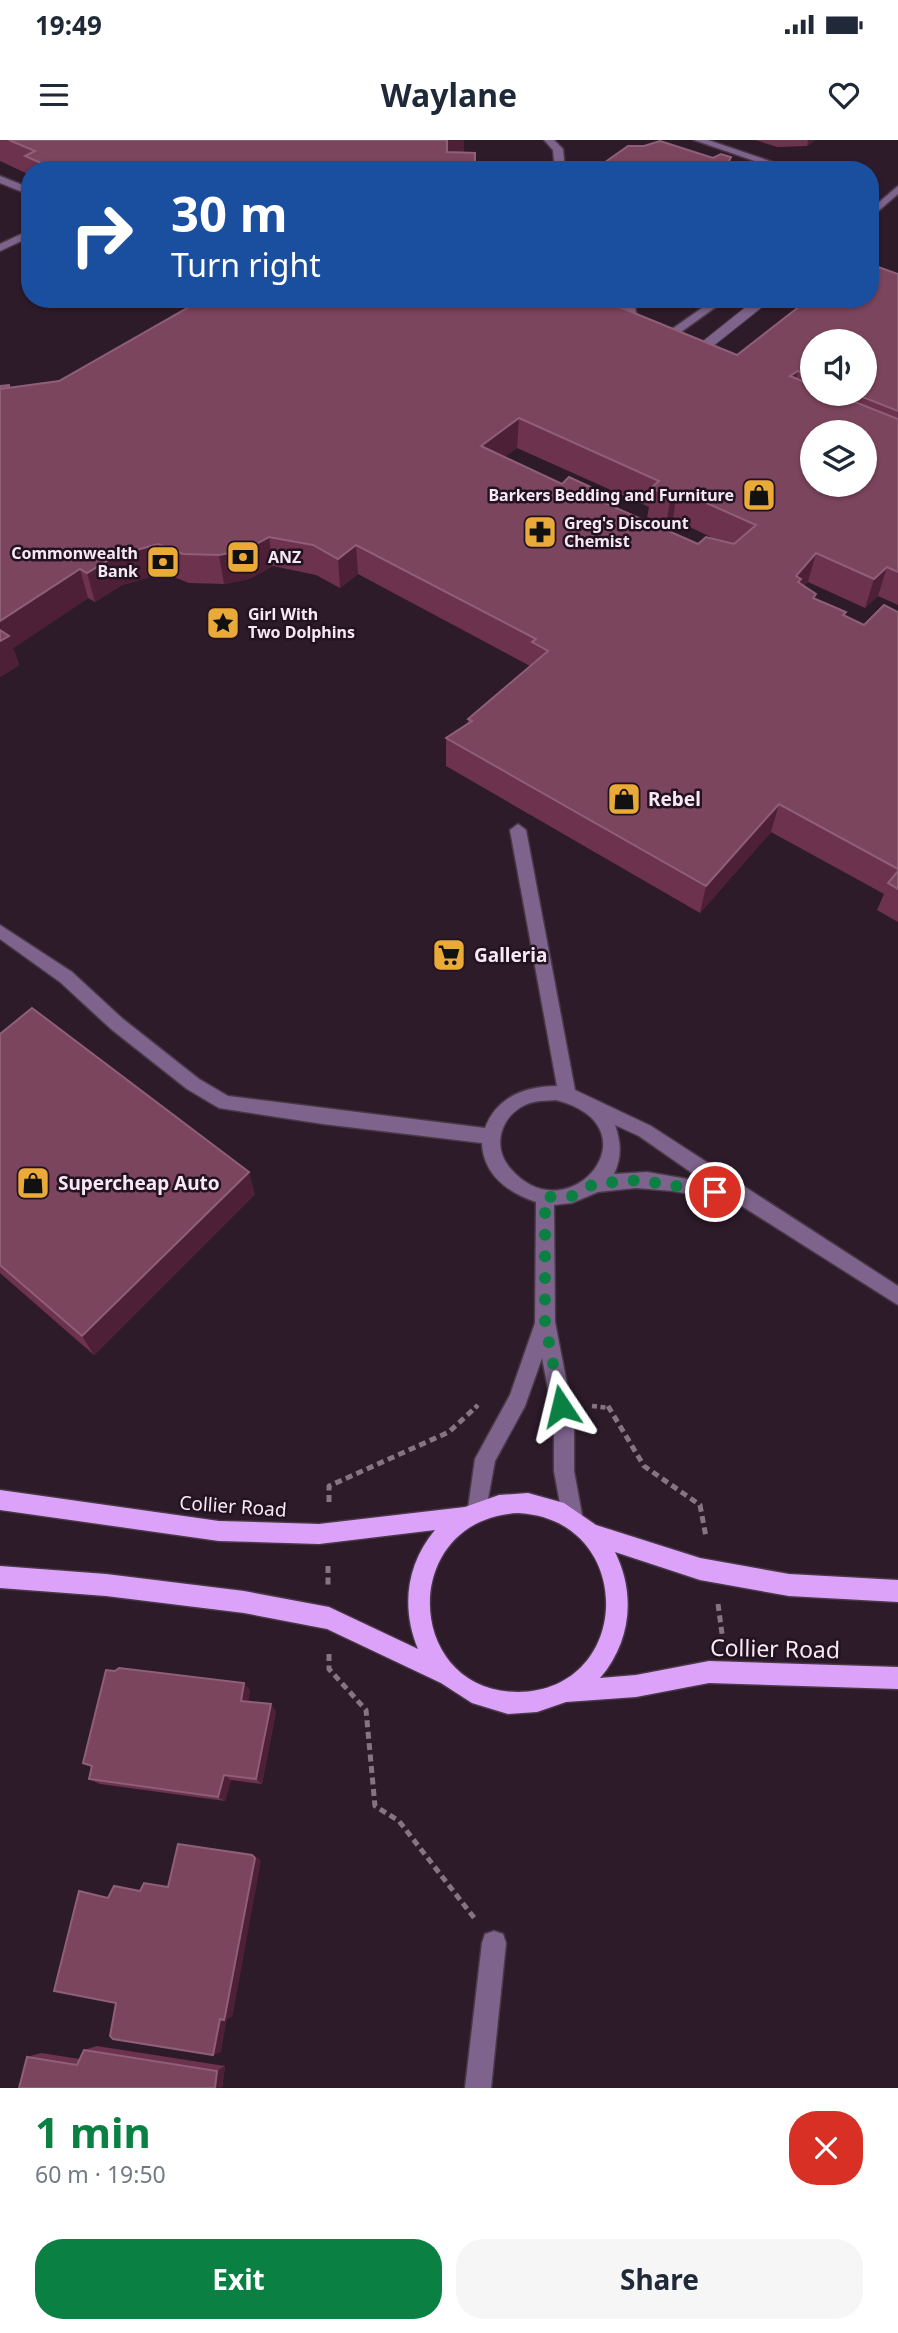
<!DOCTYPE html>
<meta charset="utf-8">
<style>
:root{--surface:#fff;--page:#f6f6f7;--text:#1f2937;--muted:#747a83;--accent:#0b8043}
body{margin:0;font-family:"Noto Sans",sans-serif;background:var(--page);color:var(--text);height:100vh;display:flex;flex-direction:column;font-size:26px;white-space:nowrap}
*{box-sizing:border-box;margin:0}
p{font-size:23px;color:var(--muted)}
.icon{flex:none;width:38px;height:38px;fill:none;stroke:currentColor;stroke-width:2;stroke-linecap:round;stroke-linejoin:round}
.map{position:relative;height:1948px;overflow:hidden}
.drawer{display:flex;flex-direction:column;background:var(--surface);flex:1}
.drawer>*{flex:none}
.top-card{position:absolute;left:21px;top:21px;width:858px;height:147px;border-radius:28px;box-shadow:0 2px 5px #0004;background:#1a4fa0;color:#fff;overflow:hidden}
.tools{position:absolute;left:800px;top:189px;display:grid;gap:14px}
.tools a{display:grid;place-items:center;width:77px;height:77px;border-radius:50%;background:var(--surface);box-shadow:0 2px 5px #0004;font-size:35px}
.pin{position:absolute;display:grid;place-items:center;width:60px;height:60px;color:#fff;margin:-30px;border:4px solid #fff;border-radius:50%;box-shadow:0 2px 7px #0007}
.me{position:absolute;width:77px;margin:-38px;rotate:350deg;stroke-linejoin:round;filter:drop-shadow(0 0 5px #0008)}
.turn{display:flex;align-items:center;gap:24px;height:147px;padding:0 35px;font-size:32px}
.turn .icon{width:91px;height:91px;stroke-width:2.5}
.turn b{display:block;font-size:49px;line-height:60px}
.round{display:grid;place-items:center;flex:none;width:74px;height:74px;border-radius:28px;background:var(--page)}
.summary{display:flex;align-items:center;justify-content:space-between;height:119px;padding:0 35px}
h1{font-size:42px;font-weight:700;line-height:52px;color:var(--accent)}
.cta{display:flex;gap:14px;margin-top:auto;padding:14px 35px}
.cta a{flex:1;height:80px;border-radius:28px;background:var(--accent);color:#fff;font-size:28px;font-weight:700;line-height:80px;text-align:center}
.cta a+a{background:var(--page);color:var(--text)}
.status{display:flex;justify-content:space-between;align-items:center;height:49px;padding:0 35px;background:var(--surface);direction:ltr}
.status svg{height:19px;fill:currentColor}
header{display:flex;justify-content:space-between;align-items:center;height:91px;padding:0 35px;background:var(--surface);font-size:32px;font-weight:700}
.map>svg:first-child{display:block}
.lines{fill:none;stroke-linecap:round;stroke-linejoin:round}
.minor-casing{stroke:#493846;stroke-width:3}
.major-casing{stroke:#493846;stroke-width:3}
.path-far1{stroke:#857582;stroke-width:4.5;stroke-dasharray:5 3.5;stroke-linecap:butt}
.path{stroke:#857582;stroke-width:5;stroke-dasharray:7 4.5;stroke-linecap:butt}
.minor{fill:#7e638c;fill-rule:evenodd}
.major{fill:#dca2f9;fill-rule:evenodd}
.minor-bridge-casing{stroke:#493846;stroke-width:12;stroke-linecap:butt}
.minor-bridge{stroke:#7e638c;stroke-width:10}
.wall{fill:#6d324d;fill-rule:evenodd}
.shaded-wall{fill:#4d2037}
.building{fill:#7c455e;stroke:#8f5f76;stroke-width:2;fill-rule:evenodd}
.route{stroke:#0b8043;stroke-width:12;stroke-dasharray:0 21.6}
.labels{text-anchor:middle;stroke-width:5;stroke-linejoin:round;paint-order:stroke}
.far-poi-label{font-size:16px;font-weight:bold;fill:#f6e9f3;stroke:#231220;text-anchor:start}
.poi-label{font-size:19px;font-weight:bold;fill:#f6e9f3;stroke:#231220;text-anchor:start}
.street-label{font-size:19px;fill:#f6e9f3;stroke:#231220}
.near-street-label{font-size:23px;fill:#f6e9f3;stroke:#231220}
</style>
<div class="status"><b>19:49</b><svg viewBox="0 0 49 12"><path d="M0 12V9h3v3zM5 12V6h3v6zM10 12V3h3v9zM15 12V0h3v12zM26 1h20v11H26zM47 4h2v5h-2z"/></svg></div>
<header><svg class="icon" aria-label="menu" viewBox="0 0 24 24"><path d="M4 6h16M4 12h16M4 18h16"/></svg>Waylane<svg class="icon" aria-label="heart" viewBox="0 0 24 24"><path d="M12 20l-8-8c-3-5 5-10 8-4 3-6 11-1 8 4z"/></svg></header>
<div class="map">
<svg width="898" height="1948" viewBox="0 0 898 1948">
<rect width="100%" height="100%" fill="#2d1b2a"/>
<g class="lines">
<defs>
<g id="minor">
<polygon points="544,0 554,0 563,9 565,30 555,30 553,10"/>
<polygon points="694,0 708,0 796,30 781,30"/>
<polygon points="0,36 30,48 30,55 0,43"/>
<polygon points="898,46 898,54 870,78 870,70"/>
<polygon points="30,90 30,97 0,111 0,104"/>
<polygon points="624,159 634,159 637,180 646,190 644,192 636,192 627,181"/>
<polygon points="715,159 727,159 667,202 659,202 659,198"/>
<path d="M518,684L526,690L575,950L651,986L898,1146V1165L737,1063L673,1051L636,1048L598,1052L572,1063L554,1065L555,1182L574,1280V1331L583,1380L580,1387L573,1390L566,1387L563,1380L554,1331V1280L542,1218L525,1266L495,1321L485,1375L478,1378L471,1375L468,1368L475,1319L510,1255L535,1183L536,1062C508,1053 483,1034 482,1003L323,984L219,968L187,949L111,889L60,842L0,799V785L72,832L123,879L199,939L228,956L485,988C497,957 525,946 557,946L510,690ZM556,960C660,987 568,1097 510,1028C492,1007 500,977 525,965C535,960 546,961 556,960ZM615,985L639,996L705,1042L647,1032L614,1034C622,1017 621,1002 615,985Z"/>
<polygon points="494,1791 503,1794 506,1803 491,1948 465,1948 482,1803 485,1794"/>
</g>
<path id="major" d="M0,1350L219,1381L319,1384L465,1367L499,1355L528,1353L564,1363L596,1385L700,1418L789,1434L898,1440V1462L789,1456L700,1440L615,1412C636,1454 631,1502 600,1538L636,1535L709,1521L898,1527V1549L709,1543L636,1557L566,1562L537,1572L508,1574L472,1563L441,1543L327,1489L244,1473L106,1456L0,1448V1426L106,1434L244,1451L329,1467L418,1509C401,1468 406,1425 435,1390L319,1404L219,1401L0,1370ZM518,1373C637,1379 634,1551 518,1552C403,1552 398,1379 518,1373Z"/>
</defs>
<use href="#minor" class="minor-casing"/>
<use href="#major" class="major-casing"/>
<g class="path-far1">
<polyline points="592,1266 609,1268"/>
<polyline points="475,1268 478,1265"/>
</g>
<g class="path">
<polyline points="608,1266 644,1326 700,1365 706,1397"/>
<polyline points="329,1362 329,1346 449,1292 477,1266"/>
<polyline points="328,1426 328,1446"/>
<polyline points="718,1464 723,1501"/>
<polyline points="329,1514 329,1529 366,1570 375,1666 399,1681 475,1779"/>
</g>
<use href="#minor" class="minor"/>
<use href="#major" class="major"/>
<defs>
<polyline id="minor-bridge" points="690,218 764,159"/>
</defs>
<use href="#minor-bridge" class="minor-bridge-casing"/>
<use href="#minor-bridge" class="minor-bridge"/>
</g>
<g class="wall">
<polygon points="0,0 464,0 464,13 475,25 546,30 30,30 30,35 0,21"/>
<polygon points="755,0 815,0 807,6 777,7"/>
<path d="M898,134V465L878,456L865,468L808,442L804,446L816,454L815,459L846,472L845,476L864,485L898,472V782L877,770L884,754L771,692L700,773L446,626V598L468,584V579L530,526L358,434L340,448L316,435L273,426L249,439L224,444L189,443L164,433L122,445L95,462L88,458L13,508L19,525L0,537L10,247L737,215ZM812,201L864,254H812ZM517,308L649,367L647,378L666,385L673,379L717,400L698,404L562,344L504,317Z"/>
<polygon points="0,894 255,1054 94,1215 0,1133"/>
<polygon points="250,1550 248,1561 276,1571 262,1644 231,1640 225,1661 100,1644 89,1639 92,1627 83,1623"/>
<polygon points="97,1906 225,1926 222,1948 27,1917 41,1913 80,1919 84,1910"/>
</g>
<g class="shaded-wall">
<polygon points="447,0 464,0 464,18 448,28"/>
<polygon points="808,0 815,0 807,6"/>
<polygon points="798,231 791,260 790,236"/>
<polygon points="519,278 517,308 480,335 481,306"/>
<polygon points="597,350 594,380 589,356"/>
<polygon points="677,350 673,379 666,385 671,356"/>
<polygon points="269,397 273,426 249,439 224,444 219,415"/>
<polygon points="158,404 164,433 122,445 95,462 87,433 115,416"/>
<polygon points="356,405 358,434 340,448 338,419"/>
<polygon points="816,413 808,442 797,455 796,436"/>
<polygon points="887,427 878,456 865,468 874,439"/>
<polygon points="80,429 88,458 13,508 19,525 0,537 0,481"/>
<polygon points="779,664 771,692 700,773 706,746"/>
<polygon points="249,1032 255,1054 94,1215 82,1196"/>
<polygon points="244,1543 250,1550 247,1568 241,1561"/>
<polygon points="271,1564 276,1571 262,1644 256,1639"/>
<polygon points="224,1635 231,1640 225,1661 218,1657"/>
<polygon points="252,1715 258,1718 261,1721 233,1874 232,1877 227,1879 221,1912 213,1915"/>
<polygon points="225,1926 222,1948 215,1948 217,1931"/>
</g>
<g class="building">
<polygon points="9,0 447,0 447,12 475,13 475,25 546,25 546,30 80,30 74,27 68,30 57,30 25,16 35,11"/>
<polygon points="660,1 713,18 721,14 731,17 728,23 747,30 594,30 628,6 644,6"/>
<path d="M870,124L898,134V271L855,254H864V201H812V237L798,231L790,236L812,245V254H835L898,279V432L887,427L874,439L816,413L796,436L801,439L798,442L816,454L813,458L846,472L843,475L864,485L884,465L898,472V729L779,664L706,746L446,598L472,581L468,579L548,511L532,502L536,499L356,405L338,419L313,405L269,397L245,410L219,415L183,414L158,404L115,416L87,433L80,429L0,481V249L59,241L203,159H600L737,215L809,159H870ZM519,278L659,341L651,348L671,356L677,350L756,385L734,404L706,397L698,404L589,356L597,350L569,337L562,344L481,306ZM812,292H864V345H812Z"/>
<polygon points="9,245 9,247 0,249 0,246"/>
<polygon points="0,490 9,496 0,501"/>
<polygon points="898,731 898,749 888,743"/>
<polygon points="32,868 249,1032 82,1196 0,1125 0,894"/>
<polygon points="119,1528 244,1543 241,1561 271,1564 256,1639 224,1635 218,1657 89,1639 92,1626 83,1623 106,1530 115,1531"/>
<polygon points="178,1704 252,1715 255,1718 225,1876 224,1880 220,1879 213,1915 113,1899 110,1896 116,1863 54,1851 79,1751 108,1758 114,1746 140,1751 144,1743 168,1747"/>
<polygon points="84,1910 217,1931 215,1948 19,1948 27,1917 77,1925"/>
</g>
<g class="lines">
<polyline class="route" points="561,1266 545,1182 545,1057 572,1056 594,1044 638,1040 715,1052"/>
</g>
<defs>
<symbol id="shop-square" viewBox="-11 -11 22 22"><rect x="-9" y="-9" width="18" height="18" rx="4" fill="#e9aa38" stroke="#231220"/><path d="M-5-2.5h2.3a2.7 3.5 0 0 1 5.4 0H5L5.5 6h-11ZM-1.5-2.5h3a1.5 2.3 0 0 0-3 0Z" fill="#111"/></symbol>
<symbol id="pharmacy-square" viewBox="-11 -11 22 22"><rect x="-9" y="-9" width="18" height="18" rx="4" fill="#e9aa38" stroke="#231220"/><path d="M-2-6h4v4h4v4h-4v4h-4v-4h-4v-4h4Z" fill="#111"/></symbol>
<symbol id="bank-square" viewBox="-11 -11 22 22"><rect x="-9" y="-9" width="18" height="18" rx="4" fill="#e9aa38" stroke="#231220"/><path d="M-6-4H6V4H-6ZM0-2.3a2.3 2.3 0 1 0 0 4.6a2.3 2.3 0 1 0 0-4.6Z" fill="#111"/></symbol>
<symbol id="sight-square" viewBox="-11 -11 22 22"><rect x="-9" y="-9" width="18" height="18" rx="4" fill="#e9aa38" stroke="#231220"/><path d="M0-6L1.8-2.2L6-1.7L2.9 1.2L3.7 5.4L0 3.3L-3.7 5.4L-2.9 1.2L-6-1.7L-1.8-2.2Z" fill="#111"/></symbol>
<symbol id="supermarket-square" viewBox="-11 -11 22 22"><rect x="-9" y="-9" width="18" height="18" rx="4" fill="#e9aa38" stroke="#231220"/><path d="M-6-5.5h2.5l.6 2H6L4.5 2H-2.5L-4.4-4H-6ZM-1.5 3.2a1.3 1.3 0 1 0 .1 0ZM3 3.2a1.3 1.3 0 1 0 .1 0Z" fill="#111"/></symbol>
</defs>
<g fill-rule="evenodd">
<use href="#shop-square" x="740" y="336" width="38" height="38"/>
<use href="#pharmacy-square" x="521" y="373" width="38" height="38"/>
<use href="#bank-square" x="224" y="398" width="38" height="38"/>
<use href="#bank-square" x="144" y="403" width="38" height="38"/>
<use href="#sight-square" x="204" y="464" width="38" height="38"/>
<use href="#shop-square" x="605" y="640" width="38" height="38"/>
<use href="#supermarket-square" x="430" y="796" width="38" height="38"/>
<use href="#shop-square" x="14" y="1024" width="38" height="38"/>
</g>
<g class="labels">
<g class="far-poi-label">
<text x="734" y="361" text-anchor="end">Barkers Bedding and Furniture</text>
<text x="564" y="389">Greg's Discount<tspan x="564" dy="18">Chemist</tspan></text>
<text x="138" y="419" text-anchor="end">Commonwealth<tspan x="138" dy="18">Bank</tspan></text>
<text x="268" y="423">ANZ</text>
<text x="248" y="480">Girl With<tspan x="248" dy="18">Two Dolphins</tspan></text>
</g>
<g class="poi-label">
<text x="648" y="666">Rebel</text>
<text x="474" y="822">Galleria</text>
<text x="58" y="1050">Supercheap Auto</text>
</g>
<g class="street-label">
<text transform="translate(233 1366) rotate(4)" y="7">Collier Road</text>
</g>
<g class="near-street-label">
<text transform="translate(775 1509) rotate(1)" y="8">Collier Road</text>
</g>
</g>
</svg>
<div class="tools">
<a><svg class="icon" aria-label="sound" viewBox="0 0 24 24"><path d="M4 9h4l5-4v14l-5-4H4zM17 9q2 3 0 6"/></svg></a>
<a><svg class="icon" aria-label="layers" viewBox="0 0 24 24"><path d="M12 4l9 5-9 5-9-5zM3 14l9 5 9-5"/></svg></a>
</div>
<div class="pin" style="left:715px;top:1052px;background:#d93025"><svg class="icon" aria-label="arrive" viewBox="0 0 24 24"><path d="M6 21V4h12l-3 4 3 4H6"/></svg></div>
<svg class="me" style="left:561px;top:1266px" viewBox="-20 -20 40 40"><path d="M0-17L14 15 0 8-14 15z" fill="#0b8043" stroke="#fff" stroke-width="4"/></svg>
<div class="top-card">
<div class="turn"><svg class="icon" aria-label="right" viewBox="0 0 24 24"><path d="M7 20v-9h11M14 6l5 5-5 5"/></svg><div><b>30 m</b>Turn right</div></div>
</div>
</div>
<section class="drawer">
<div class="summary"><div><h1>1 min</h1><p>60 m · 19:50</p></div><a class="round" style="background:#d93025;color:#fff"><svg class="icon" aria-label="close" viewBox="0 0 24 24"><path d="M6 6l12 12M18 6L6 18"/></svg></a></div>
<div class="cta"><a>Exit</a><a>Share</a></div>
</section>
